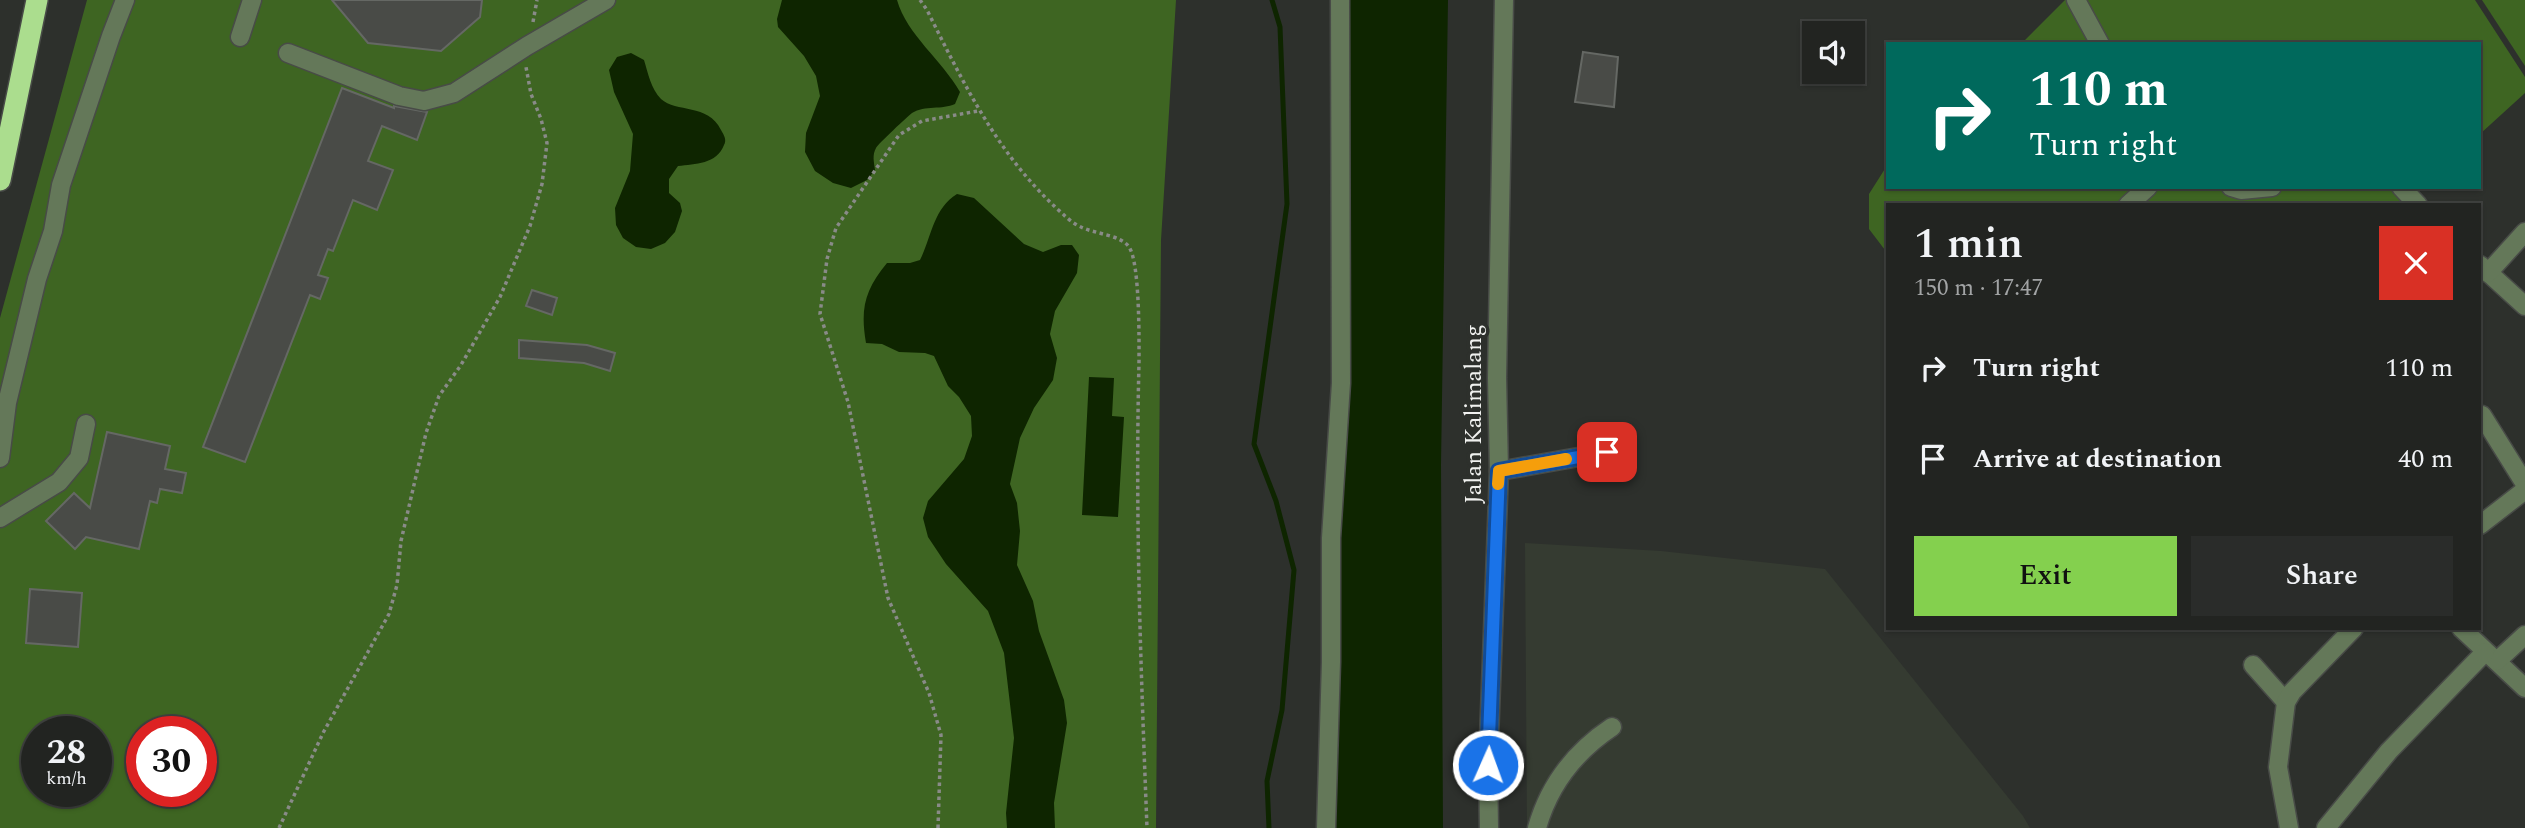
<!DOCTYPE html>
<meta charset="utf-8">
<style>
:root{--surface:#222421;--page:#2a2c2a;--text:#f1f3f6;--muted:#a2a4a5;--line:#3f413f;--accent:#84d04e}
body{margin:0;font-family:Spectral,serif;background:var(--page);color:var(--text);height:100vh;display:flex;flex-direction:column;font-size:26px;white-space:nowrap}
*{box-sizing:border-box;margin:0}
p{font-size:23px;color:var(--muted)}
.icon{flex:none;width:38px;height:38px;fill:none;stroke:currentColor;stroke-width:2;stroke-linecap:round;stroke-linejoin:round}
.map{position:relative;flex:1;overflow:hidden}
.side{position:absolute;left:1886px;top:203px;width:595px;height:427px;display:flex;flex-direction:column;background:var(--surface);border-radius:0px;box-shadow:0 2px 5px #0004,0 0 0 2px var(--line)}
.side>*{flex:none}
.banner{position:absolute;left:1886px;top:42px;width:595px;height:147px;border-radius:0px;box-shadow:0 2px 5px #0004,0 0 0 2px var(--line);background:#00695c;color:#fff;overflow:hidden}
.fabs{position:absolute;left:1802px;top:21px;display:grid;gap:14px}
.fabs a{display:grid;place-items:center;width:63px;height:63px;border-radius:0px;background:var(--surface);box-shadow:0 2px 5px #0004,0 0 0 2px var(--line);font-size:35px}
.speed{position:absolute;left:21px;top:716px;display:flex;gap:14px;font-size:35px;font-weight:700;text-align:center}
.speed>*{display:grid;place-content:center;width:91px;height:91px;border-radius:50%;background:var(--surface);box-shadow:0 2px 5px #0004,0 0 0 2px var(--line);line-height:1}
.speed small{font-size:18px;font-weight:400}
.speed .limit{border:10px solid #d22;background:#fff;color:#111}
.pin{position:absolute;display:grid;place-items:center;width:60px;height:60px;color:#fff;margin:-30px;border-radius:14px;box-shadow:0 4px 10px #0006}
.me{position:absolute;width:77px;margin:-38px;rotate:2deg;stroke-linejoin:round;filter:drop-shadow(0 0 5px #0008)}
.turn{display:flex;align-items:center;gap:24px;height:147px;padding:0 28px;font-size:32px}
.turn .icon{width:91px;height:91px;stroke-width:2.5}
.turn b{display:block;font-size:49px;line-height:60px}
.round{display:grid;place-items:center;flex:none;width:74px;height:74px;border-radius:0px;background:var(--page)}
.head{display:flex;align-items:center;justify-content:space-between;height:119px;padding:0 28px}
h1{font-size:42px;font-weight:600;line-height:52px}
.primary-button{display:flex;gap:14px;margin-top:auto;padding:14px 28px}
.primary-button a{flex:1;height:80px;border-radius:0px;background:var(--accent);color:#111;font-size:28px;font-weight:600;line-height:80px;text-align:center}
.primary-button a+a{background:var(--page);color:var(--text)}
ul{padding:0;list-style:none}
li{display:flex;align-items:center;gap:21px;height:91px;padding:0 28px}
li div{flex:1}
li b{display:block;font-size:26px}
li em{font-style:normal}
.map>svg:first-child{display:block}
.built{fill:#353b31}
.green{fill:#3e6522;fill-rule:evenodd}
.water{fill:#0e2500}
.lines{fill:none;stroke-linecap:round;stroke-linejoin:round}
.stream{stroke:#0e2500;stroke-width:5}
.building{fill:#494b47;stroke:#656864;stroke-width:2}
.minor-casing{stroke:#484b47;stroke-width:21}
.highway-casing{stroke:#484b47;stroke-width:24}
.path{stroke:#898b88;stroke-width:3.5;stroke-dasharray:3.5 3.5;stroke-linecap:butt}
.minor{stroke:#647859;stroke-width:18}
.highway{stroke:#abdd8e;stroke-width:21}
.route-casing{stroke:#114b97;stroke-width:18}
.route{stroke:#1a73e8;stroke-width:12}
.slow{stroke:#f59e0b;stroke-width:12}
.labels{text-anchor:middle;stroke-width:7;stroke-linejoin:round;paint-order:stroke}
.street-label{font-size:24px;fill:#f0f1ef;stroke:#2d302c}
</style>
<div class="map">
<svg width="2525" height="828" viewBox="0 0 2525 828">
<rect width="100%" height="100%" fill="#2d302c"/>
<polygon class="built" points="1525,543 1661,551 1825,569 2023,816 2030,828 1527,828"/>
<g class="green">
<path d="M87,0H1176L1161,240L1156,828H0V318ZM37,732H96V791H37ZM142,732H201V791H142Z"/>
<polygon points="2065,0 2475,0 2525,77 2525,93 2480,134 2480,44 2021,44"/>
<polygon points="2482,0 2525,0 2525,66"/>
<polygon points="1888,164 1888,187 2422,187 2402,205 1888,205 1888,254 1869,229 1869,194"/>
</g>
<g class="water">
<path d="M782,0H897C907,35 942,60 960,92L955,104C942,110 925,105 912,113C909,115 877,145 876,148C872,155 874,162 875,170L867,180L851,188L833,183L815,171L805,152L806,133L820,96L816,76L804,56L778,27L777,19Z"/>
<polygon points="1342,0 1448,0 1441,465 1443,828 1326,828"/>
<path d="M631,53L644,60C648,73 651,89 661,99C676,113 708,103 721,130C724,135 727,140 724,145C717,164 695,164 678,166L669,179V193L680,203L682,211L675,232L665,243L651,249L636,247L623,238L616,225L615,208L630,171L633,134L614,92L609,70L617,57Z"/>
<path d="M957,194L974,198L1024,244L1043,252L1061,245H1072L1079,255L1077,273L1055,311L1050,334L1057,358L1053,380L1034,408L1020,438L1010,484L1017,503L1020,531L1017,565L1033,601L1039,631L1064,700L1067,723L1054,803L1055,828H1007L1006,813L1014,738L1004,653L988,611L946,564L928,537L923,518L928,501L964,459L972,436L971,416L959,397L948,386L934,356L925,353L899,352L882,344L866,343C860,308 865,290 887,263H910L920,260C932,236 933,209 957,194Z"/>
<polygon points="1089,377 1114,378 1112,416 1124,417 1118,517 1082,515"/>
</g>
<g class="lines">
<polyline class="stream" points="1269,828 1267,781 1282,710 1294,570 1276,501 1254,444 1287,204 1280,27 1272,0"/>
</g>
<g class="building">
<polygon points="332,0 482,0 480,17 441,51 368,43"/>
<polygon points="1583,52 1618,57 1614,107 1575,102"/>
<polygon points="342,88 394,108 394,106 427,112 417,140 382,126 368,161 393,170 377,210 353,200 333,251 328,249 318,275 328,278 320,299 310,295 245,462 203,447"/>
<polygon points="532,290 557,298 552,315 526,306"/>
<polygon points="519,340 587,345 615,353 610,371 584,363 519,358"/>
<polygon points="107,432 170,446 165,469 186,473 182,493 160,489 157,503 150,501 139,549 86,537 75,549 46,521 74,493 90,508"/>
<polygon points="30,589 82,593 78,647 26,643"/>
</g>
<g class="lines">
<defs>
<g id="minor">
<polyline points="2076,0 2100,44"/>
<polyline points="240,37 252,0"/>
<polyline points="288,53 399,96 424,101 454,93 527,46 606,0"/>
<polyline points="2231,187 2241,190 2272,187"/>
<polyline points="2401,187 2418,205"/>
<polyline points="2128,205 2148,187"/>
<polyline points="2480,265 2525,306"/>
<polyline points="2488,273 2525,232"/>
<polyline points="2482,415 2525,484"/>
<polyline points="0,458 7,403 37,279 53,231 61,185 111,36 125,0"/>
<polyline points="1499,471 1607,452"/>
<polyline points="0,518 59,482 79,458 86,424"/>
<polyline points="2480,525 2525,490"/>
<polyline points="2461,628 2525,688"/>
<polyline points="2497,661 2525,635"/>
<polyline points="2253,665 2286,702"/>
<polyline points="1326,828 1331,662 1331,538 1341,383 1340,0"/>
<polyline points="1489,828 1488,765 1499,471 1497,378 1504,0"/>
<path d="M1537,828C1549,785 1576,751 1612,727"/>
<polyline points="2289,828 2278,767 2286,702 2292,692 2354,628"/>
<polyline points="2326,828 2389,751 2485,652"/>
</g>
<polyline id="highway" points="0,180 37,0"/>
</defs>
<use href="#minor" class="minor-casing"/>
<use href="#highway" class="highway-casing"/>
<g class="path">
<path d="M920,0L927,10C965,86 999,158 1064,215C1069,220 1076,225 1081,227C1095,234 1121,235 1129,247C1140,263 1139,341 1139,363C1135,518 1141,673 1147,828"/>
<polyline points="533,22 537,0"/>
<polyline points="279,828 323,733 389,614 397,585 401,541 426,433 439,396 461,365 500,297 530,226 542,184 547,143 541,119 531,94 526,67"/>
<polyline points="938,828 941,735 929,693 888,598 848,402 820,314 827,259 836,228 899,135 922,121 978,111"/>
</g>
<use href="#minor" class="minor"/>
<use href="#highway" class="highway"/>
</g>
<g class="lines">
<defs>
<polyline id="route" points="1488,765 1499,471 1607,452"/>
</defs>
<use href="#route" class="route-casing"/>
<use href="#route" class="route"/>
<polyline class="slow" points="1498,484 1499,471 1566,459"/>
</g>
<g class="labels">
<g class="street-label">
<text transform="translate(1473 414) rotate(-90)" y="8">Jalan Kalimalang</text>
</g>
</g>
</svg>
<div class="fabs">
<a><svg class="icon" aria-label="sound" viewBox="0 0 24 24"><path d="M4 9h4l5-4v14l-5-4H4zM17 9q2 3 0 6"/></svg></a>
</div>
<div class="speed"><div>28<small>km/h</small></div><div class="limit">30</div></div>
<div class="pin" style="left:1607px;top:452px;background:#d93025"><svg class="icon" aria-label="arrive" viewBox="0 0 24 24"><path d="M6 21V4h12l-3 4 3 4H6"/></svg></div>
<svg class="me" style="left:1488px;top:765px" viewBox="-20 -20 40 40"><circle r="17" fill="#1a73e8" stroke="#fff" stroke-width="3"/><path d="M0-11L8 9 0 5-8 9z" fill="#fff"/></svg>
<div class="banner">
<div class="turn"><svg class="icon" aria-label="right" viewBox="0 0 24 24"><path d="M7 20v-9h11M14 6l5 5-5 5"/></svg><div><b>110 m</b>Turn right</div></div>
</div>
<section class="side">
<div class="head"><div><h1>1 min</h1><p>150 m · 17:47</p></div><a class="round" style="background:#d93025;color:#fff"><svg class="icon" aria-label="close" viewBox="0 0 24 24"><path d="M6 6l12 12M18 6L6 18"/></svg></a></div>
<ul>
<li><svg class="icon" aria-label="right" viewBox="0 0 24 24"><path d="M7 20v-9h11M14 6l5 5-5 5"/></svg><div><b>Turn right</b></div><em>110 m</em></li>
<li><svg class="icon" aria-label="arrive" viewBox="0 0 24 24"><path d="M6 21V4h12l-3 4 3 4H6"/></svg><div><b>Arrive at destination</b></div><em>40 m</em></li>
</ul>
<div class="primary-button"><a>Exit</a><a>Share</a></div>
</section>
</div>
